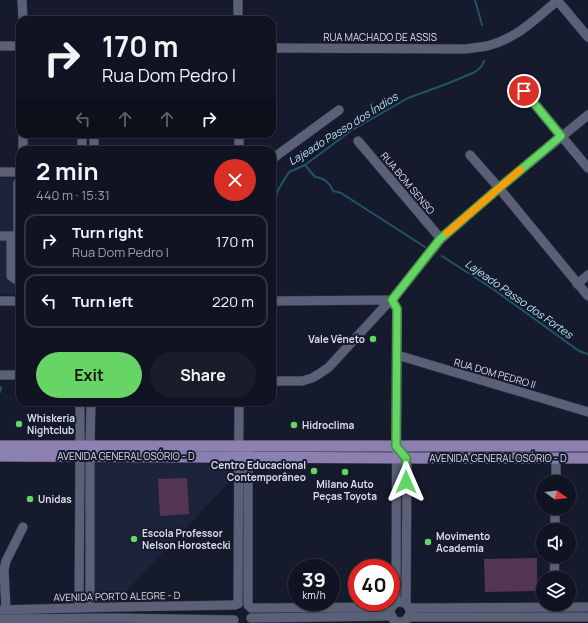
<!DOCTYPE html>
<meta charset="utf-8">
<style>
:root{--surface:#101422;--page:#191d2a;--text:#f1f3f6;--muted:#9c9ea5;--line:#303340;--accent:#67d466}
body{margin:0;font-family:Manrope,sans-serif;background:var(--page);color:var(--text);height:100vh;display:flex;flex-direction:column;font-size:15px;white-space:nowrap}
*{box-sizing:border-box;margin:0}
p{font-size:13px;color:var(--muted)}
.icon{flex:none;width:22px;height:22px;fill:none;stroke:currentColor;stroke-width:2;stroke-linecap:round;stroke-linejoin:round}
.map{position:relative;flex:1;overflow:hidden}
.drawer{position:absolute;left:16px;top:146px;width:260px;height:260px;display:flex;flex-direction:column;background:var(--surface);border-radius:12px;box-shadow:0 1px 3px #0004,0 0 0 1px var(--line)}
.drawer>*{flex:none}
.hud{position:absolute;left:16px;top:16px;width:260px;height:122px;border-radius:12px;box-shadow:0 1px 3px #0004,0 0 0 1px var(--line);background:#101422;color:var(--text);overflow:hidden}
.needle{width:26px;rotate:104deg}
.controls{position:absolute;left:536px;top:475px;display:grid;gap:8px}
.controls a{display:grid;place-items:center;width:40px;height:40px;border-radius:50%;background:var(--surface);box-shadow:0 1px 3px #0004,0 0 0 1px var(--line);font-size:20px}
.speed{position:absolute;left:288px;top:559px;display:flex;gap:8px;font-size:20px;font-weight:700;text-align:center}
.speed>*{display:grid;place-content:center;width:52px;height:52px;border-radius:50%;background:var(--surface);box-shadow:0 1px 3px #0004,0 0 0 1px var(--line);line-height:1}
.speed small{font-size:10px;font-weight:400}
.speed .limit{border:6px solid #d22;background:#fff;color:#111}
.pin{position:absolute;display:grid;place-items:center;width:34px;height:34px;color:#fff;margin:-17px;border:2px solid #fff;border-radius:50%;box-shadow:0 1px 4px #0007}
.me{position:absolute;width:44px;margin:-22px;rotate:0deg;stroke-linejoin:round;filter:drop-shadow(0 0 3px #0008)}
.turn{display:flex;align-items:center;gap:14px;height:84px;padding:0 20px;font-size:18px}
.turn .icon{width:52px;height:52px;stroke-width:2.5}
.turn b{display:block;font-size:28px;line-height:34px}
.lanes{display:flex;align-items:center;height:38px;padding:0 20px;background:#0003;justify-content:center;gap:20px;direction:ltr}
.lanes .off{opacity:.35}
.round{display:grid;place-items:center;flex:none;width:42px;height:42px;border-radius:21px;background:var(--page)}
.head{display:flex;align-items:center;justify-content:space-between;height:68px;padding:0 20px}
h1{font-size:24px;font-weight:700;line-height:30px}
.button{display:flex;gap:8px;margin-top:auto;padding:8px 20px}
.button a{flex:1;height:46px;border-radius:24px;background:var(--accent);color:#111;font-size:16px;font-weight:700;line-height:46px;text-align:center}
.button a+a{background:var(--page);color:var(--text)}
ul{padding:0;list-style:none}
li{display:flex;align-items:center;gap:12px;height:54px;margin:0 8px 6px;padding:0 12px;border:2px solid var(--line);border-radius:12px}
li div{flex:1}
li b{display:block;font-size:15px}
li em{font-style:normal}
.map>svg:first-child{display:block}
.built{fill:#1e233c}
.green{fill:#543654}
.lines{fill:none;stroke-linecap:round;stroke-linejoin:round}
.stream{stroke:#205566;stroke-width:2}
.minor-casing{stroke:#333544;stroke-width:10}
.major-casing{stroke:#333544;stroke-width:12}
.minor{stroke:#5a6077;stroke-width:9}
.major{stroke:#8c80b1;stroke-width:11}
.route-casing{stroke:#438a42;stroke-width:10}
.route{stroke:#67d466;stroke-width:7}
.slow{stroke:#f59e0b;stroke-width:7}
.poi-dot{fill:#67d466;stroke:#161a2d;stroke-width:1.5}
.labels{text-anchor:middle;stroke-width:4;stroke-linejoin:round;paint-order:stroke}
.street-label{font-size:10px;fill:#d9ddea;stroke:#161a2d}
.poi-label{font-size:10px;font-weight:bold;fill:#d9ddea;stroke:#161a2d;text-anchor:start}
.water-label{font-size:11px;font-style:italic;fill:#b4e3f4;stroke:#161a2d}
</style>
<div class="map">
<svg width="588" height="623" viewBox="0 0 588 623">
<rect width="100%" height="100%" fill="#161a2d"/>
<g class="built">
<rect x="0" y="178" width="20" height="116"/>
<polygon points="92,459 236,459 236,475 115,603 92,603"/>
</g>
<g class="green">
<polygon points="187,478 189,514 160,516 158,479"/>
<polygon points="537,558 537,591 485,592 484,559"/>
</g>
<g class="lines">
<g class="stream">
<polyline points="475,0 482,25"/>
<path d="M305,165L315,177C324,178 329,182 333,191L341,193L425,247"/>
<polyline points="272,210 278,190 289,172 305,165 352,130 408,98 449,83 475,72 481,67 484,61"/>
<polyline points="442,256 493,289 579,351 588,354"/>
<polyline points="0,392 1,387"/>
</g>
<defs>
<g id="minor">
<polyline points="22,0 23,20"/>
<polyline points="557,0 588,37"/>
<polyline points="238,20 238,0"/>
<polyline points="0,46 20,46"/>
<path d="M272,48L465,49C473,48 480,47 487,46C516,39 537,18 558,0"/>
<polyline points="524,91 588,168"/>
<polyline points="23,134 23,150"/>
<polyline points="239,134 239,150"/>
<polyline points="358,141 441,239"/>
<polyline points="82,150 82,134"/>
<polyline points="94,150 94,134"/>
<polyline points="470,155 499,188 588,296"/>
<polyline points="272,159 339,110"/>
<polyline points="0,172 20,172"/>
<polyline points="18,183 18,204 20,204"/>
<polyline points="18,204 18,236"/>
<polyline points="0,236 11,236"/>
<polyline points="20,236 11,236 11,276 15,279 20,279"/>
<polyline points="577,284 588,275"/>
<polyline points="392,300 397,309 396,603"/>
<polyline points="0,301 20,301"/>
<polyline points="272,301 392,300"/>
<polyline points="397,355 588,412"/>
<polyline points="0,375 20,375"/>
<polyline points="272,381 302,381 312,378 319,374 329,367 385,306 392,300 441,239 499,188 588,115"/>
<polyline points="80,446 80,402"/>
<polyline points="90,446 91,402"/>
<polyline points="248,450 248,605"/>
<polyline points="402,453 407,458 406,603"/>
<polyline points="90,456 90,607"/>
<polyline points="556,482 556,458"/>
<polyline points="555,530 555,508"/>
<polyline points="554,578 555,556"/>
<circle cx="400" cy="612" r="10"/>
<polyline points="238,604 239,402"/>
<polyline points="79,608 80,456"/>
<polyline points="251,608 392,607"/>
<polyline points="409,608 588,607"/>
<polyline points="0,610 116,607 235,605"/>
<polyline points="6,610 4,570 6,561 23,527"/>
<polyline points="408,617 588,617"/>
<polyline points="251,618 392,616"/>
<polyline points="0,619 116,618 234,620"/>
</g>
<g id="major">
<polyline points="0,446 588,446"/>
<polyline points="0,456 414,458 588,458"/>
</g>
</defs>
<use href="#minor" class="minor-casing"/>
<use href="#major" class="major-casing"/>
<use href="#minor" class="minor"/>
<use href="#major" class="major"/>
</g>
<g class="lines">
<defs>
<polyline id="route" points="406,482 406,458 396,446 397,309 392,300 440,239 499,188 561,136 524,91"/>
</defs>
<use href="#route" class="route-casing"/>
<use href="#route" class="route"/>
<polyline class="slow" points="447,233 520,170"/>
</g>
<g class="poi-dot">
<circle cx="373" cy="339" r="4"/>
<circle cx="19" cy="424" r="4"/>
<circle cx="294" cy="425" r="4"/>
<circle cx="314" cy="471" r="4"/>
<circle cx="345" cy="472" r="4"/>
<circle cx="30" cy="499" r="4"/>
<circle cx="134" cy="539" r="4"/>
<circle cx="428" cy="542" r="4"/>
</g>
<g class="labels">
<g class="street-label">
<text x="380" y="41">RUA MACHADO DE ASSIS</text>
<text transform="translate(408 183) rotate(50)" y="4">RUA BOM SENSO</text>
<text transform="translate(495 373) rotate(16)" y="4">RUA DOM PEDRO II</text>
<text x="126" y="460">AVENIDA GENERAL OSÓRIO - D</text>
<text x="498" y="462">AVENIDA GENERAL OSÓRIO - D</text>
<text transform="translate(117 596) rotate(-1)" y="4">AVENIDA PORTO ALEGRE - D</text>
</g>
<g class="poi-label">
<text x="365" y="343" text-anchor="end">Vale Vêneto</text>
<text x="27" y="422">Whiskeria<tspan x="27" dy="12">Nightclub</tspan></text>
<text x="302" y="429">Hidroclima</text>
<text x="306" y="469" text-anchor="end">Centro Educacional<tspan x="306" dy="12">Contemporâneo</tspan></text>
<text x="345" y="488" text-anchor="middle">Milano Auto<tspan x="345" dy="12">Peças Toyota</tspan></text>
<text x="38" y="503">Unidas</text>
<text x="142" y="537">Escola Professor<tspan x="142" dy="12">Nelson Horostecki</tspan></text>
<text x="436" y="540">Movimento<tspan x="436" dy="12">Academia</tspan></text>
</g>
<g class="water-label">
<text transform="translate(343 129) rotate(-32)" y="4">Lajeado Passo dos Índios</text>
<text transform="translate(519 299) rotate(35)" y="4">Lajeado Passo dos Fortes</text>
</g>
</g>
</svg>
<div class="controls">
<a><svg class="needle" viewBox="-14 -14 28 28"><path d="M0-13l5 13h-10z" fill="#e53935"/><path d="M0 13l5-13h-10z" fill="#9c9ea5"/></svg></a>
<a><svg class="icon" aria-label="sound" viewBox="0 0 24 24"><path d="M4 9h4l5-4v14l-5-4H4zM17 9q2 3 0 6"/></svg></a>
<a><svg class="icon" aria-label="layers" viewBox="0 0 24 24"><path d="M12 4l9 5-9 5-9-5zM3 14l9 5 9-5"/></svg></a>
</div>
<div class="speed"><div>39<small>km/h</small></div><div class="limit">40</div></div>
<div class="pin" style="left:524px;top:91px;background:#d93025"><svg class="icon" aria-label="arrive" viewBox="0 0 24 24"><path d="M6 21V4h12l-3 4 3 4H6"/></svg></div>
<svg class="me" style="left:406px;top:482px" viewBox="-20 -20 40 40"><path d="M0-17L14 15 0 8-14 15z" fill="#67d466" stroke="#fff" stroke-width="4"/></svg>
<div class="hud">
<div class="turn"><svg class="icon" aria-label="right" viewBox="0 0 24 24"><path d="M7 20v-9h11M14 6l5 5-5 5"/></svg><div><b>170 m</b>Rua Dom Pedro I</div></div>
<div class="lanes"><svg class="icon off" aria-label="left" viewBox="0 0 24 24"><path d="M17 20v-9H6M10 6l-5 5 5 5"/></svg><svg class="icon off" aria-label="ahead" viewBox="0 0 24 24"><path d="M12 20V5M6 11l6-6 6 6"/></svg><svg class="icon off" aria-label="ahead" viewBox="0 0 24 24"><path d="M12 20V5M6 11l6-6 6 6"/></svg><svg class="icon" aria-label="right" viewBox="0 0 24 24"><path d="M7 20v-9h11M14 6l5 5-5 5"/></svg></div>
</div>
<section class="drawer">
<div class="head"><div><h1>2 min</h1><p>440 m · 15:31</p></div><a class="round" style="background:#d93025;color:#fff"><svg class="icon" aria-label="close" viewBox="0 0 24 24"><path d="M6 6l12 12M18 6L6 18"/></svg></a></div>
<ul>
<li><svg class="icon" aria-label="right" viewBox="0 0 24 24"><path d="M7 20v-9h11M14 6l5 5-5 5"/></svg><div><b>Turn right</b><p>Rua Dom Pedro I</p></div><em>170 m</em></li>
<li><svg class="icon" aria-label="left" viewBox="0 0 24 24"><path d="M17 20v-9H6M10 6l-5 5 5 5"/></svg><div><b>Turn left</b></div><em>220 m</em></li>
</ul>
<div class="button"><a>Exit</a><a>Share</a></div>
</section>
</div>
